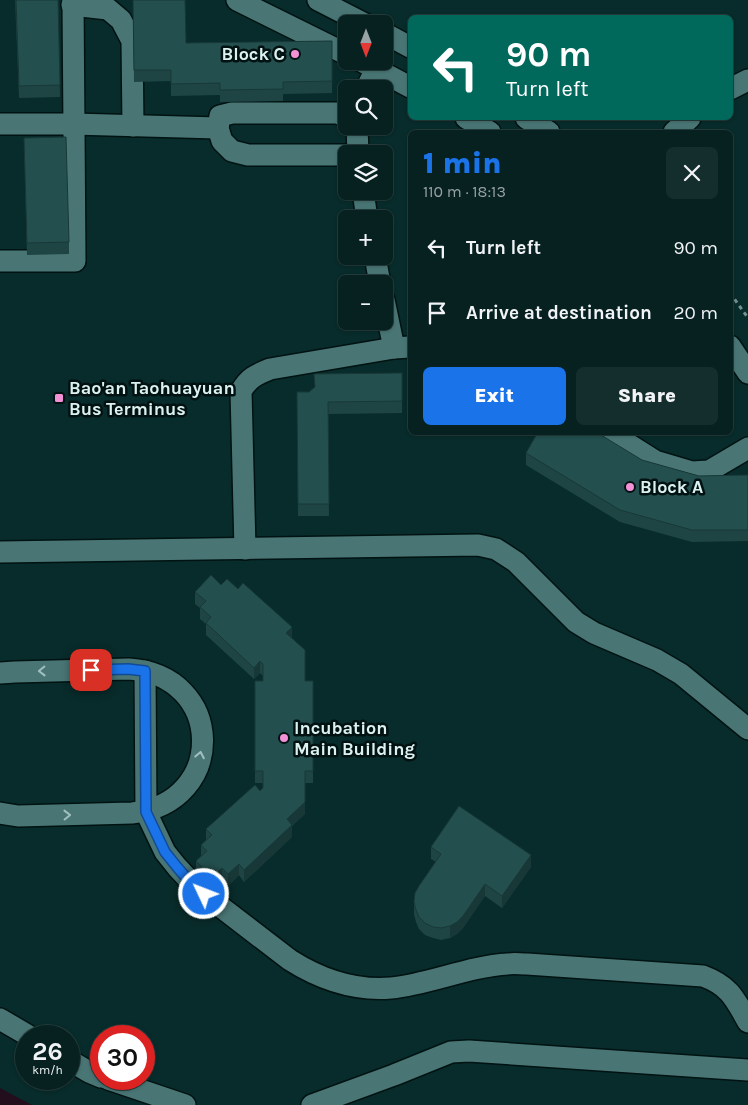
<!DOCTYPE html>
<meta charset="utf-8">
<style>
:root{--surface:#062120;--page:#142e2d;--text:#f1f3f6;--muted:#98a3a5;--line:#273e3e;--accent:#1a73e8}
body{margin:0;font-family:Karla,sans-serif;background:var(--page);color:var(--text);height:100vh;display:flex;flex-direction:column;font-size:19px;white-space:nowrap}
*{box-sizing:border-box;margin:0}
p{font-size:16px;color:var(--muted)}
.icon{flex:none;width:28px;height:28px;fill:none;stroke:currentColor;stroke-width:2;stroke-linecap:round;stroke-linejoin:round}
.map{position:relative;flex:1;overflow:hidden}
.sheet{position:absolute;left:408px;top:130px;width:325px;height:305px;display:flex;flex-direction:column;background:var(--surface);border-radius:8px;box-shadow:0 1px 4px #0004,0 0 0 1px var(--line)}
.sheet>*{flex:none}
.banner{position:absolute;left:408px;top:15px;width:325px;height:105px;border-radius:8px;box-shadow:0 1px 4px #0004,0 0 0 1px var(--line);background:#00695c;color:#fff;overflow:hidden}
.needle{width:32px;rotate:180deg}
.fabs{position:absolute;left:338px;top:15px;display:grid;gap:10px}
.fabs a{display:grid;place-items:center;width:55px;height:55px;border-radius:8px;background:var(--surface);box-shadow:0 1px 4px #0004,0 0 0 1px var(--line);font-size:25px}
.speed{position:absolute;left:15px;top:1025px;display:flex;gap:10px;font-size:25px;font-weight:700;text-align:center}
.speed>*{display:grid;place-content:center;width:65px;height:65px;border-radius:50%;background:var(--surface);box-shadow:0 1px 4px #0004,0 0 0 1px var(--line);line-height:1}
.speed small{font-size:12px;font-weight:400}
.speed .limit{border:8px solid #d22;background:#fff;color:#111}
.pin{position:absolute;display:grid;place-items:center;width:42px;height:42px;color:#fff;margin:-21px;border-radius:10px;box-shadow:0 2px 8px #0006}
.me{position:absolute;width:55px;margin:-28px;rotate:313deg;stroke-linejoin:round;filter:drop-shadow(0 0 4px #0008)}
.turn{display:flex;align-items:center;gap:18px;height:105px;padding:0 15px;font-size:22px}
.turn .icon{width:65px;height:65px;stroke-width:2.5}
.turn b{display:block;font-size:35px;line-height:42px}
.round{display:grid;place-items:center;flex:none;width:52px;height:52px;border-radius:8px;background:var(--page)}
.headline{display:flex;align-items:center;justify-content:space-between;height:85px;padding:0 15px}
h1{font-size:30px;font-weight:800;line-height:38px;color:var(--accent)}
.button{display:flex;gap:10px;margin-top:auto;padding:10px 15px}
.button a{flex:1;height:58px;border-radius:8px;background:var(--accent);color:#fff;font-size:20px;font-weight:800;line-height:58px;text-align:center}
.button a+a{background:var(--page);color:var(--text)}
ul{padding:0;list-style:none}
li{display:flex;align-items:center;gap:15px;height:65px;padding:0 15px}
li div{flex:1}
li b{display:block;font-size:19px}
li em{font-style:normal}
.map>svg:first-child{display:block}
.water{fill:#220e1c}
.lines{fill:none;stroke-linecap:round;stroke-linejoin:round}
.minor-casing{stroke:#001312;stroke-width:24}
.path{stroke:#739190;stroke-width:3;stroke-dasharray:4 4;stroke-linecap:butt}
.minor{stroke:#497675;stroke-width:21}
.wall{fill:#1e4544}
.shaded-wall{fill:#183837}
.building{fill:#23504f;stroke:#183837}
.oneway{stroke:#a1c0bf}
.route-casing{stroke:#114b97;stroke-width:12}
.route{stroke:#1a73e8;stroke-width:9}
.poi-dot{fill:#f391d6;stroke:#021212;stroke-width:2}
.labels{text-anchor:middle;stroke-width:5;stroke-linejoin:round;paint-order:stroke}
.poi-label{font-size:18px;font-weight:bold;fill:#dbf2f1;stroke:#021212;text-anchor:start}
</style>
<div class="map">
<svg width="748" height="1105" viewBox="0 0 748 1105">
<rect width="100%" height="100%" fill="#082c2b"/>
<polygon class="water" points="0,1088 30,1104 33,1105 0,1105"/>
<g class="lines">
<defs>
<g id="minor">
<polyline points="237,0 346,54"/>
<polyline points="318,0 365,24"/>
<polyline points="72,5 108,9 121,20 132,41 133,126"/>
<polyline points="384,33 410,47"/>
<polyline points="361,61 410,87"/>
<polyline points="366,89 376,69"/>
<polyline points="730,89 748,80"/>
<polyline points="466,118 490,132"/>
<polyline points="526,118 549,132"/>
<polyline points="0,124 73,124 218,128 220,116 232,113 338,113 346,117"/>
<polyline points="357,126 358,154"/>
<polyline points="218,128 222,141 232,151 248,155 346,155"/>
<polyline points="674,132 690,118"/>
<polyline points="363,191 367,219"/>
<polyline points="375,256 380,284"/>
<polyline points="0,261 75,261 73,0"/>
<polyline points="384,300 394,348"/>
<polyline points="730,346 748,373"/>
<polyline points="609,432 655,461 692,472 709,471 748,448"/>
<path d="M245,549L241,391C249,378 255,375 270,369L394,348L410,347"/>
<polyline points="0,552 478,545 496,549 516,562 576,622 594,633 657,660 681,674 748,729"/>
<path d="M145,671L146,812L165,852L177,867L190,881L204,894L290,960C320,979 355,991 391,988C430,984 469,966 508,964C514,963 520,964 527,964L703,976C730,986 735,999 748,1022"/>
<path d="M0,673L15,672L129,669C225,675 228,803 132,813L18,816L0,813"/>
<polyline points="0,1019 29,1036"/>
<polyline points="69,1060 89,1072 101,1077"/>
<polyline points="108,1079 185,1105"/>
<polyline points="312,1105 394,1075 451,1052 469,1051 748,1070"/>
</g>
</defs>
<use href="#minor" class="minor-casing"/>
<polyline class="path" points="730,293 748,318"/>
<use href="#minor" class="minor"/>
</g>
<g class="wall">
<polygon points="15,0 58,0 60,97 19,98"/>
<polygon points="133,0 186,43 332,41 332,93 283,94 283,101 220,102 220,95 171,96 171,81 134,82"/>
<polygon points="24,138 69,242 69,254 27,255"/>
<polygon points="402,373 402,413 328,414 329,516 298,516 297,392 309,392"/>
<polygon points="526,453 642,460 699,476 748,475 748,541 692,542 620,522 526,465"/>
<polygon points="221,585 292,638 305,681 313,771 313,783 305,783 305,814 292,826 292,837 244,882 239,875 228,886 222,880 212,889 196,873 196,861 201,856 201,845 206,840 206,829 263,788 263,783 255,783 255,693 263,681 263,676 260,673 254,679 206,635 206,624 200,619 200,608 195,604 195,592"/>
<polygon points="431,847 531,867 502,908 485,896 463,928 457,934 450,938 441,940 433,938 425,935 419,929 416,922 414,914 414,902 436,862 431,859"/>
</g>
<g class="shaded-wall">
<polygon points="292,627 292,639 286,633"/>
<polygon points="260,661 260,673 254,679 254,668"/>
<polygon points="305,802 305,814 292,826 292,837 244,882 244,870 287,819"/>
<polygon points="531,855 531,867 502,908 502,896"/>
<polygon points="239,864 239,875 228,886 228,874"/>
<polygon points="222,868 222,880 212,889 212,877"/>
<polygon points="485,884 485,896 463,928 457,934 450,938 450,926"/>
</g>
<g class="building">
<polygon points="16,0 58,0 60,85 19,86"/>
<polygon points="133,0 185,0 186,43 332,41 332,81 283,82 283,89 220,90 220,83 171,84 171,70 134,70"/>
<polygon points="66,137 69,242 27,243 24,138"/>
<polygon points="402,373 402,401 328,402 329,504 298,504 297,392 309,392 315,387 314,374"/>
<polygon points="538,432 596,432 642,460 699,476 748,475 748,530 692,530 620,510 526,453"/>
<polygon points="211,575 221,585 227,579 238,589 243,583 292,627 286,633 305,650 305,681 313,681 313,771 305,771 305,802 287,819 292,825 244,870 239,864 228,874 222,868 212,877 196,861 207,851 201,845 212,835 206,829 255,785 260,791 263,788 263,771 255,771 255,681 263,681 263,664 260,661 254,668 206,623 211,617 200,607 206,601 195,592"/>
<polygon points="459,806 531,855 502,896 485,884 463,916 457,922 450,926 441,928 433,927 425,923 419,917 416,910 414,902 415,893 419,886 441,854 431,847"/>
</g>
<defs><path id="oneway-chevron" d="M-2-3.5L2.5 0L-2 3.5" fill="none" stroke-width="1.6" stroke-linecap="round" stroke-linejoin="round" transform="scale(1.25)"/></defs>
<g class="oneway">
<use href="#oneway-chevron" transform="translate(42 671) rotate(179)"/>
<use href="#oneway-chevron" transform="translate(200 755) rotate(-79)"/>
<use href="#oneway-chevron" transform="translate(67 815) rotate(-1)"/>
</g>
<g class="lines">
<defs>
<polyline id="route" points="91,670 128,669 145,671 146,812 165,852 177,867 190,882 204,894"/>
</defs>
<use href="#route" class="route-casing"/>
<use href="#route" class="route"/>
</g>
<g class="poi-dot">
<circle cx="295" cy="54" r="5"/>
<rect x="54" y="393" width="10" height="10" rx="2.5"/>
<circle cx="630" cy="487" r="5"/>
<circle cx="284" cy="738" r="5"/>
</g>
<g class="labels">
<g class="poi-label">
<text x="285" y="60" text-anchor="end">Block C</text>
<text x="69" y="394">Bao'an Taohuayuan<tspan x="69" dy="21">Bus Terminus</tspan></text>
<text x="640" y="493">Block A</text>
<text x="294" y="734">Incubation<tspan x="294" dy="21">Main Building</tspan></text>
</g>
</g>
</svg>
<div class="fabs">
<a><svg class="needle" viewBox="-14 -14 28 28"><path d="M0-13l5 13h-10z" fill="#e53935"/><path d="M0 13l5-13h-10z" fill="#98a3a5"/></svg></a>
<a><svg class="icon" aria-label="search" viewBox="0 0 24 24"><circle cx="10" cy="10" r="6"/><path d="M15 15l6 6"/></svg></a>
<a><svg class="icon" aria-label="layers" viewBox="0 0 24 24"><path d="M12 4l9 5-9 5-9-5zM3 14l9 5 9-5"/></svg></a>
<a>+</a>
<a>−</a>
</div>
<div class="speed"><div>26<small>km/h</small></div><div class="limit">30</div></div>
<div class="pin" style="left:91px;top:670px;background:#d93025"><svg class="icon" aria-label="arrive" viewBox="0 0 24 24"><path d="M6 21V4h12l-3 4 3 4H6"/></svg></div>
<svg class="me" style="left:204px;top:894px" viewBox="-20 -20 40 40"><circle r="17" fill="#1a73e8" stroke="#fff" stroke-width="3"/><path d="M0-11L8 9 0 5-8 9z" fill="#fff"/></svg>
<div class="banner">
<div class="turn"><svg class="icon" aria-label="left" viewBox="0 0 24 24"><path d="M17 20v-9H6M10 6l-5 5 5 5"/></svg><div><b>90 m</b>Turn left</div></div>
</div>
<section class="sheet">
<div class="headline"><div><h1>1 min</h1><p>110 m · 18:13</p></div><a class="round"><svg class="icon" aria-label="close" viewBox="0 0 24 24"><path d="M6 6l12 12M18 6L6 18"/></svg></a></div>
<ul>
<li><svg class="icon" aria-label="left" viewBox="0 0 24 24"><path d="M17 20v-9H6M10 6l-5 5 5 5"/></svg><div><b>Turn left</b></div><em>90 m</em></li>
<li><svg class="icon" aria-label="arrive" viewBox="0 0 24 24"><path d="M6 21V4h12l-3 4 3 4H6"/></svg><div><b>Arrive at destination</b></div><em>20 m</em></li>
</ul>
<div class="button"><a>Exit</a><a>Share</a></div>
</section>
</div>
